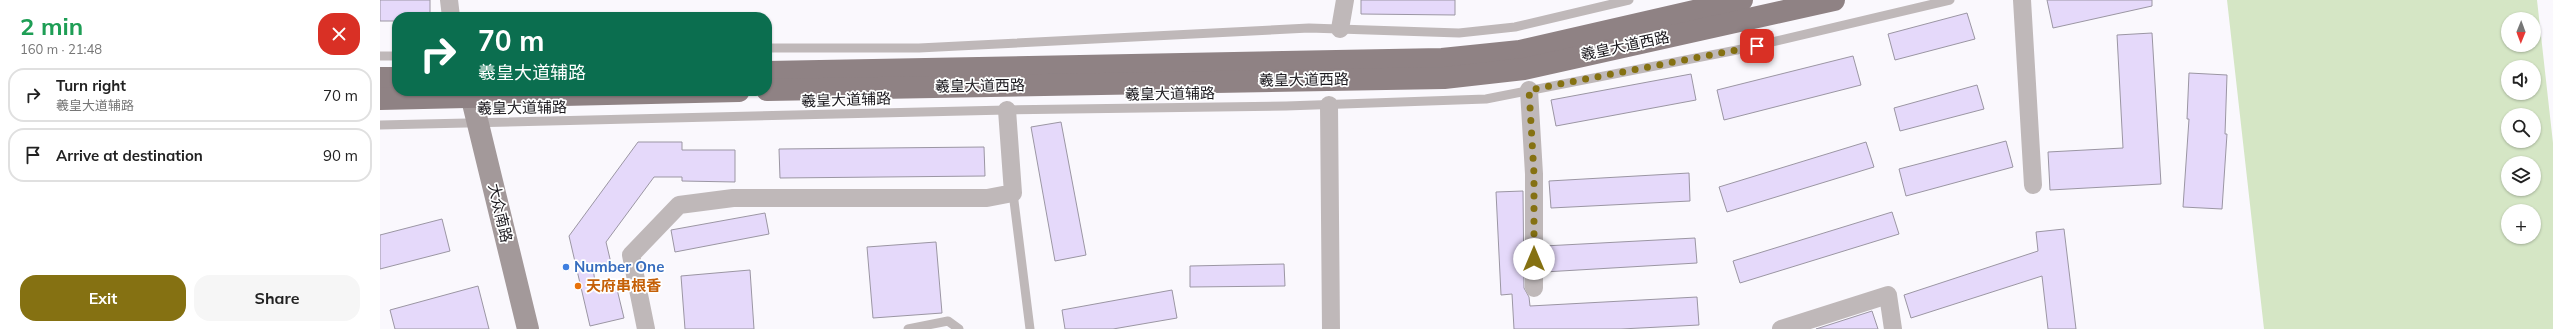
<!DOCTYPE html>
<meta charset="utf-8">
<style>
:root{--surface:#fff;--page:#f6f6f6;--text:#222;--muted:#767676;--line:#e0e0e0;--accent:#857112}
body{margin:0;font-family:Mulish,"Noto Sans SC",sans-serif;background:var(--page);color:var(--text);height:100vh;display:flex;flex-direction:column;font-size:15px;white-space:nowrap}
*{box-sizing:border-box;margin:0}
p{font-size:13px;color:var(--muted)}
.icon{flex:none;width:22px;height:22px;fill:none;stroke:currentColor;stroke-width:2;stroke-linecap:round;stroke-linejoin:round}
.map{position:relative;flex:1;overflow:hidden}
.panel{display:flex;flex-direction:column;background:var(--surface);width:380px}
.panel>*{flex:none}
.banner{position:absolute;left:12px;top:12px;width:380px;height:84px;border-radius:16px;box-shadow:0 1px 3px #0004;background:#0b6e4f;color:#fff;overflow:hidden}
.needle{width:26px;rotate:181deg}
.tools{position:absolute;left:2121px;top:12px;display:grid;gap:8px}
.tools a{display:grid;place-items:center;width:40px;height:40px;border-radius:50%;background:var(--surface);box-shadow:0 1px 3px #0004;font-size:20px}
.pin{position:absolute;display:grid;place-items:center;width:34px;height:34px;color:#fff;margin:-17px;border-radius:8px;box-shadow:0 2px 6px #0006}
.me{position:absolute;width:44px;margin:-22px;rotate:0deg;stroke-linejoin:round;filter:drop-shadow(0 0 3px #0008)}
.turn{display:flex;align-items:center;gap:14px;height:84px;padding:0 20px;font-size:18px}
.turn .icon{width:52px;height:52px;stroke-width:2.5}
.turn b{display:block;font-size:28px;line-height:34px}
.round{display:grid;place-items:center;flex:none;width:42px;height:42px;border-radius:16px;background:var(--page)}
.overview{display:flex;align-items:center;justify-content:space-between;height:68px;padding:0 20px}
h1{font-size:24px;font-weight:700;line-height:30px;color:#1e9e55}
.button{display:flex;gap:8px;margin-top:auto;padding:8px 20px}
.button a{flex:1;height:46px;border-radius:16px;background:var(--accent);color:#fff;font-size:16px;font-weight:700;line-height:46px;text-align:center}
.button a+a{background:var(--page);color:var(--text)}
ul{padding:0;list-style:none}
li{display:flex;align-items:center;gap:12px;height:54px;margin:0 8px 6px;padding:0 12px;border:2px solid var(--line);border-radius:16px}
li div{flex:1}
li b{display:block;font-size:15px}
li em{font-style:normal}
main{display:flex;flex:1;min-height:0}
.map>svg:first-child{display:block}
.green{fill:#d5e6c5;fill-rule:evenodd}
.building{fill:#e5d9fa;stroke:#9b96a3}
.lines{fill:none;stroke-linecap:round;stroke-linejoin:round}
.service{stroke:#bfb8b9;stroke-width:9}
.minor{stroke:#bfb8b9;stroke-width:18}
.secondary{stroke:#a3999a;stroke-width:22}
.primary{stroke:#8f8284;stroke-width:22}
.route{stroke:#857112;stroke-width:7;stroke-dasharray:0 12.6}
.shop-dot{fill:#3f7fe0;stroke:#fff;stroke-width:1.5}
.food-dot{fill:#e8710a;stroke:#fff;stroke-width:1.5}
.labels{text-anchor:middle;stroke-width:3.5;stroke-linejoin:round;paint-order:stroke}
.street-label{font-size:15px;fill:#1a181d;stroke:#fff}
.shop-label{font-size:15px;font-weight:bold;fill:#366cbe;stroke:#fff;text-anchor:start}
.food-label{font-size:15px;font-weight:bold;fill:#c56008;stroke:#fff;text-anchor:start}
</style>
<main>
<section class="panel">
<div class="overview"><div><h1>2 min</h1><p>160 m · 21:48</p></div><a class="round" style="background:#d93025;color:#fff"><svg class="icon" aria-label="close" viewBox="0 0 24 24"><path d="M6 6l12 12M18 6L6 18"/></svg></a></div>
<ul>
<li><svg class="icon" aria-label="right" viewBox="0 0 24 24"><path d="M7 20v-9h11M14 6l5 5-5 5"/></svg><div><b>Turn right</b><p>羲皇大道辅路</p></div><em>70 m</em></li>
<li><svg class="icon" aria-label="arrive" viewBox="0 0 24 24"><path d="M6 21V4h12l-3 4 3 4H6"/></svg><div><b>Arrive at destination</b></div><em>90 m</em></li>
</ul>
<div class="button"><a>Exit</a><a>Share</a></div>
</section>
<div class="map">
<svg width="2173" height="329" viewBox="0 0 2173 329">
<rect width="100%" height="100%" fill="#faf8fd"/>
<path class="green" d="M1847,0H2157L2173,143V329H1884ZM2128,19H2154V45H2128ZM2128,67H2154V93H2128ZM2128,115H2154V141H2128ZM2128,163H2154V189H2128ZM2128,211H2154V237H2128Z"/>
<g class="building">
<polygon points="0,0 50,0 50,17 17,17 17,21 0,21"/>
<polygon points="981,0 1075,0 1075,15 981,14"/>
<polygon points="1667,0 1772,0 1772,6 1673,28"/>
<polygon points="1587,13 1595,39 1515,60 1508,34"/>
<polygon points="1772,33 1781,184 1670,190 1668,152 1743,148 1737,35"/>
<polygon points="1473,56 1481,85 1344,120 1337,90"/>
<polygon points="1809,73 1847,75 1845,134 1847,134 1842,209 1803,207 1809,119 1807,119"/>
<polygon points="1311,74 1316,100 1176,126 1171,100"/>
<polygon points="1597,85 1604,109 1520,131 1514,108"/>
<polygon points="681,122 706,255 675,261 651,127"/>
<polygon points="1626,141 1633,167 1526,196 1519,169"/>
<polygon points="258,142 302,142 302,150 355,150 355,182 302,181 302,177 274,177 226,242 231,263 213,267 215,283 235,281 244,318 210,326 189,236"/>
<polygon points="1486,142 1494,167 1347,212 1339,187"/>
<polygon points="604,147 605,176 400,178 399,149"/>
<polygon points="1309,173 1310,201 1171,208 1169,181"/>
<polygon points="1143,191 1144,288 1149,297 1150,306 1317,297 1319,325 1241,329 1134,329 1132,294 1121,295 1116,192"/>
<polygon points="1512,212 1519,234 1360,283 1353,261"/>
<polygon points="385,213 389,234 295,252 291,230"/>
<polygon points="62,219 70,251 0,269 0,235"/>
<polygon points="1684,229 1696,329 1668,329 1662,276 1531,318 1524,295 1658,251 1656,232"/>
<polygon points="1315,238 1317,263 1164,272 1164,246"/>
<polygon points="556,242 562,313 493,318 487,247"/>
<polygon points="904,264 905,286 810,287 810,266"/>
<polygon points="370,270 374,329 305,329 301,276"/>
<polygon points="98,286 109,329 15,329 10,310"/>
<polygon points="792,290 797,318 733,329 685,329 682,310"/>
<polygon points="1492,311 1498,329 1436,329"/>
</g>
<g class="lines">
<g class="service">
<polyline points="387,48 539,48 929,28 1079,33 1135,27 1249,0"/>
<polyline points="0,56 17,56"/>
<polyline points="0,125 627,110 906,106 1106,99 1362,49 1570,0"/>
<polyline points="633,193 650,329"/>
<polyline points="528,329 568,321 579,329"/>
</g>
<g class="minor">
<polyline points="69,0 71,17"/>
<polyline points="1642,0 1653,185"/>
<polyline points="960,29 965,0"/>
<polyline points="1149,90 1154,174 1154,288"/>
<polyline points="949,105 951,329"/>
<polyline points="266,329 251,255 299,205 353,198 607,198 633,193 627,110"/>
<polyline points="1401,329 1508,295 1513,329"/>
</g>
<polyline class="secondary" points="90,91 148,329"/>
<g class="primary">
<polyline points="387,72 1062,59 1140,51 1362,0"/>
<polyline points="0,78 17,78"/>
<polyline points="387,90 1064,78 1144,69 1454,0"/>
<polyline points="0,99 359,91"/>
</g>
</g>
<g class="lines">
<polyline class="route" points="1154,259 1154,174 1149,90 1377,46"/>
</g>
<circle class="shop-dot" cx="186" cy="267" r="4"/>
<circle class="food-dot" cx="198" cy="286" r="4"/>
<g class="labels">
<g class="street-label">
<text transform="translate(1245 46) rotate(-12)" y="5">羲皇大道西路</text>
<text transform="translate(924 80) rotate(-1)" y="5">羲皇大道西路</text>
<text transform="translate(600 86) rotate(-1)" y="5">羲皇大道西路</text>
<text transform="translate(790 94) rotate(-1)" y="5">羲皇大道辅路</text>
<text transform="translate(466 100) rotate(-2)" y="5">羲皇大道辅路</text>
<text transform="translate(142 108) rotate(-1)" y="5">羲皇大道辅路</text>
<text transform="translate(120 213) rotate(77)" y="5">大众南路</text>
</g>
<g class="shop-label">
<text x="194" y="272">Number One</text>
</g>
<g class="food-label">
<text x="206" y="291">天府串根香</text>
</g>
</g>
</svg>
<div class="tools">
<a><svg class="needle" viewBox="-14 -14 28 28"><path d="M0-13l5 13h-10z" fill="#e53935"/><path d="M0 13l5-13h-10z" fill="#767676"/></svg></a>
<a><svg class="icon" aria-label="sound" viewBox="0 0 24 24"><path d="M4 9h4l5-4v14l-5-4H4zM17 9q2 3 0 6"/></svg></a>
<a><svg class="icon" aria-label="search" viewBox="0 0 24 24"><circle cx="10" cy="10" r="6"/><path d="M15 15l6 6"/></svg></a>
<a><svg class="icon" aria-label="layers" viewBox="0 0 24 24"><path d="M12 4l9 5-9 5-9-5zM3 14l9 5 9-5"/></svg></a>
<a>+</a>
</div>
<div class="pin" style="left:1377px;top:46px;background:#d93025"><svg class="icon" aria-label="arrive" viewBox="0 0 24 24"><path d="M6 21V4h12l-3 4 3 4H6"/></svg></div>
<svg class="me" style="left:1154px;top:259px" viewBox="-20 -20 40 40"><circle r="19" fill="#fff"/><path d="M0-13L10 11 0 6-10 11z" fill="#857112"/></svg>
<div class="banner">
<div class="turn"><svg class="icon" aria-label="right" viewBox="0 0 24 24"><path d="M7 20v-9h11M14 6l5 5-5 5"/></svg><div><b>70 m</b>羲皇大道辅路</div></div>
</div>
</div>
</main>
